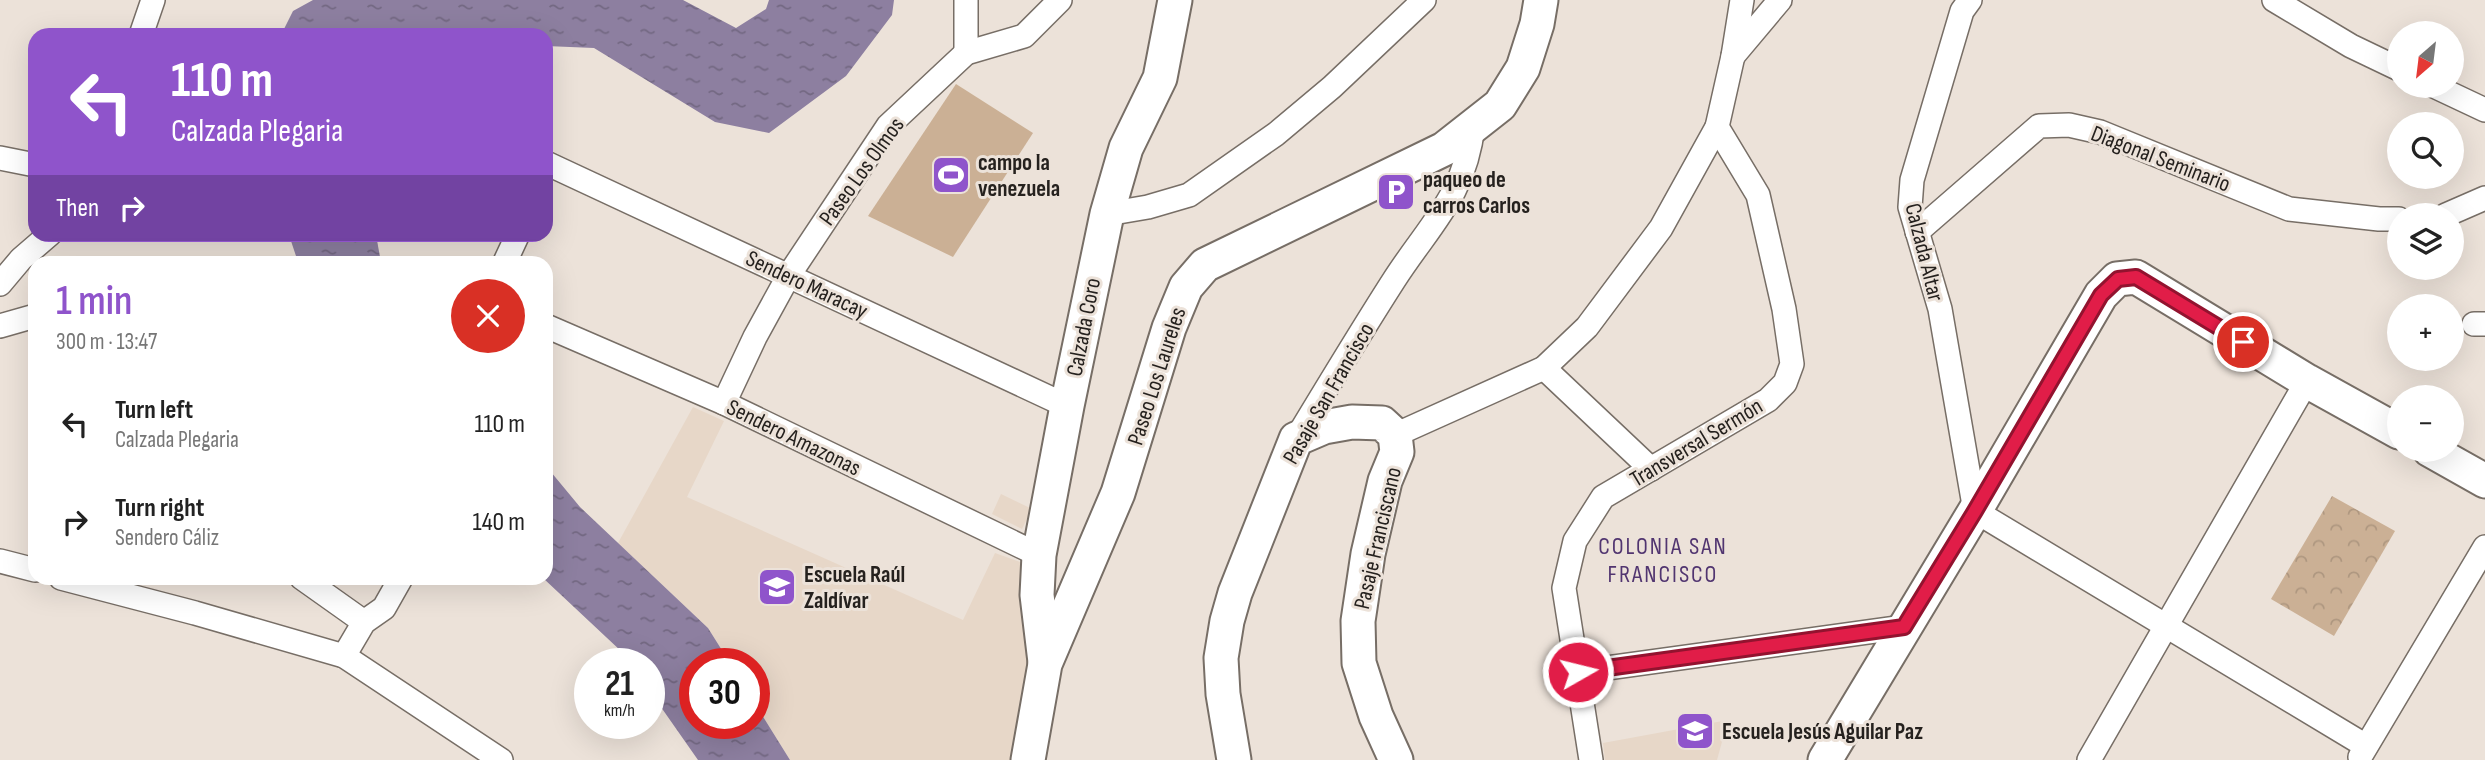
<!DOCTYPE html>
<meta charset="utf-8">
<style>
:root{--surface:#fff;--page:#f2f2f2;--text:#222;--muted:#767676;--accent:#8f54cb}
body{margin:0;font-family:"Sofia Sans Condensed",sans-serif;background:var(--page);color:var(--text);height:100vh;display:flex;flex-direction:column;font-size:26px;white-space:nowrap}
*{box-sizing:border-box;margin:0}
p{font-size:23px;color:var(--muted)}
.icon{flex:none;width:38px;height:38px;fill:none;stroke:currentColor;stroke-width:2;stroke-linecap:round;stroke-linejoin:round}
.map{position:relative;flex:1;overflow:hidden}
.drawer{position:absolute;left:28px;top:256px;width:525px;height:329px;display:flex;flex-direction:column;background:var(--surface);border-radius:21px;box-shadow:0 7px 28px #0002}
.drawer>*{flex:none}
.guide{position:absolute;left:28px;top:28px;width:525px;height:214px;border-radius:21px;box-shadow:0 7px 28px #0002;background:#8f54cb;color:#fff;overflow:hidden}
.needle{width:46px;rotate:208deg}
.tools{position:absolute;left:2387px;top:21px;display:grid;gap:14px}
.tools a{display:grid;place-items:center;width:77px;height:77px;border-radius:50%;background:var(--surface);box-shadow:0 7px 28px #0002;font-size:35px}
.speed{position:absolute;left:574px;top:648px;display:flex;gap:14px;font-size:35px;font-weight:700;text-align:center}
.speed>*{display:grid;place-content:center;width:91px;height:91px;border-radius:50%;background:var(--surface);box-shadow:0 7px 28px #0002;line-height:1}
.speed small{font-size:18px;font-weight:400}
.speed .limit{border:10px solid #d22;background:#fff;color:#111}
.pin{position:absolute;display:grid;place-items:center;width:60px;height:60px;color:#fff;margin:-30px;border:4px solid #fff;border-radius:50%;box-shadow:0 2px 7px #0007}
.me{position:absolute;width:77px;margin:-38px;rotate:82deg;stroke-linejoin:round;filter:drop-shadow(0 0 5px #0008)}
.turn{display:flex;align-items:center;gap:24px;height:147px;padding:0 28px;font-size:32px}
.turn .icon{width:91px;height:91px;stroke-width:2.5}
.turn b{display:block;font-size:49px;line-height:60px}
.then{display:flex;align-items:center;height:66px;padding:0 28px;background:#0003;gap:14px;font-size:26px}
.round{display:grid;place-items:center;flex:none;width:74px;height:74px;border-radius:37px;background:var(--page)}
.head{display:flex;align-items:center;justify-content:space-between;height:119px;padding:0 28px}
h1{font-size:42px;font-weight:600;line-height:52px;color:var(--accent)}
ul{padding:0;list-style:none}
li{display:flex;align-items:center;gap:21px;height:98px;padding:0 28px}
li div{flex:1}
li b{display:block;font-size:26px}
li em{font-style:normal}
.map>svg:first-child{display:block}
.built{fill:#e7d7c8}
.park{fill:url(#park-crowns)}
.garden{fill:#cbb095}
.water{fill:url(#water-ripples)}
.lines{fill:none;stroke-linecap:round;stroke-linejoin:round}
.street-casing{stroke:#776e66;stroke-width:26}
.secondary-casing{stroke:#776e66;stroke-width:37}
.street{stroke:#fff;stroke-width:23}
.secondary{stroke:#fff;stroke-width:33}
.route-casing{stroke:#92132f;stroke-width:18}
.route{stroke:#e11d48;stroke-width:12}
.labels{text-anchor:middle;stroke-width:6;stroke-linejoin:round;paint-order:stroke}
.street-label{font-size:23px;fill:#25211e;stroke:#ece2d9}
.poi-label{font-size:23px;font-weight:bold;fill:#25211e;stroke:#ece2d9;text-anchor:start}
.neighbourhood-label{font-size:24px;letter-spacing:2px;fill:#513570;stroke:#ece2d9}
</style>
<div class="map">
<svg width="2485" height="760" viewBox="0 0 2485 760">
<defs>
<pattern id="park-crowns" width="20" height="18" patternUnits="userSpaceOnUse" patternTransform="scale(1.75)"><rect width="20" height="18" fill="#cbb095"/><path d="M2 6a3 3 0 1 1 6 0M12 15a3 3 0 1 1 6 0" fill="none" stroke="#ae9780"/></pattern>
<pattern id="water-ripples" width="26" height="14" patternUnits="userSpaceOnUse" patternTransform="scale(1.75)"><rect width="26" height="14" fill="#8d7fa0"/><path d="M2 4q2-2 4 0t4 0M15 11q2-2 4 0t4 0" fill="none" stroke="#736882"/></pattern>
</defs>
<rect width="100%" height="100%" fill="#ece2d9"/>
<g class="built">
<polygon points="693,407 724,421 687,497 963,620 995,553 1031,566 1033,668 1016,760 790,760 754,702 754,663 730,663 708,628 618,543"/>
<polygon points="1001,494 1032,509 1022,529 992,514"/>
<polygon points="1728,720 1717,760 1605,760 1603,743"/>
</g>
<polygon class="park" points="2332,496 2395,531 2334,636 2271,599"/>
<polygon class="garden" points="956,84 1033,133 953,257 868,216"/>
<g class="water">
<polygon points="313,0 683,0 736,28 766,9 769,0 894,0 892,15 846,76 769,133 715,122 594,48 546,46 546,35 281,35 293,11"/>
<polygon points="289,235 376,235 381,262 298,262"/>
<polygon points="546,466 580,507 708,628 730,663 695,663 695,723 754,723 754,702 790,760 698,760 649,690 649,663 631,663 622,652 543,578 546,578"/>
</g>
<g class="lines">
<defs>
<g id="street">
<polyline points="1970,0 1962,11 1912,180 1910,207 1940,309 1975,511 2366,746"/>
<polyline points="2274,0 2351,46 2399,69"/>
<polyline points="141,35 153,0"/>
<polyline points="966,53 966,0"/>
<polyline points="1733,56 1780,0"/>
<polyline points="2434,86 2485,110"/>
<polyline points="0,158 35,165"/>
<polyline points="546,163 1067,406"/>
<polyline points="1107,214 1148,207 1189,195 1276,134 1332,87 1424,0"/>
<polyline points="2446,215 2485,198"/>
<polyline points="1917,232 2039,126 2069,125 2100,132 2289,209 2379,219 2399,219"/>
<polyline points="505,262 518,234"/>
<polyline points="0,284 21,259 50,234"/>
<polyline points="2474,324 2485,324"/>
<polyline points="0,326 35,316"/>
<polyline points="546,326 724,403 1039,555"/>
<polyline points="1544,368 1651,469"/>
<polyline points="724,403 755,337 789,275 888,126 966,53 1024,36 1060,0"/>
<polyline points="1395,435 1544,368 1587,327 1661,228 1717,127"/>
<path d="M1296,439C1328,386 1360,333 1394,280C1430,224 1465,196 1473,126"/>
<polyline points="0,561 35,570"/>
<polyline points="61,578 195,613 344,656 501,760"/>
<polyline points="302,578 364,622"/>
<polyline points="344,656 364,622 384,608 401,578"/>
<polyline points="1578,672 1904,627"/>
<polyline points="2360,757 2485,547"/>
<polyline points="1591,760 1564,588 1575,541 1603,497 1768,400 1785,383 1792,364 1784,309 1758,195 1717,127 1733,56 1742,0"/>
<polyline points="2089,760 2307,381"/>
</g>
<g id="secondary">
<polyline points="2430,450 2485,481"/>
<polyline points="1045,662 1037,595 1039,555 1067,406 1107,214 1126,148 1160,78 1175,0"/>
<polyline points="1028,760 1045,664 1118,493 1169,328 1186,287 1205,265 1444,149 1500,105 1523,68 1537,24 1541,0"/>
<polyline points="1234,760 1223,694 1221,658 1227,621 1235,593 1296,439 1324,427 1352,422 1382,423 1395,435 1397,452 1385,481 1368,554 1358,621 1359,663 1376,716 1396,760"/>
<polyline points="1825,760 1975,511 2101,295 2117,279 2136,277 2307,381 2399,432"/>
</g>
</defs>
<use href="#street" class="street-casing"/>
<use href="#secondary" class="secondary-casing"/>
<use href="#street" class="street"/>
<use href="#secondary" class="secondary"/>
</g>
<g class="lines">
<defs>
<polyline id="route" points="1578,672 1904,627 1975,511 2101,295 2118,279 2136,277 2243,342"/>
</defs>
<use href="#route" class="route-casing"/>
<use href="#route" class="route"/>
</g>
<defs>
<symbol id="stadium-square" viewBox="-11 -11 22 22"><rect x="-9" y="-9" width="18" height="18" rx="4" fill="#8f54cb" stroke="#ece2d9"/><path d="M0-5a6.5 5 0 1 0 0 10a6.5 5 0 1 0 0-10ZM-3.5-1.8h7v3.6h-7Z" fill="#fff"/></symbol>
<symbol id="parking-square" viewBox="-11 -11 22 22"><rect x="-9" y="-9" width="18" height="18" rx="4" fill="#8f54cb" stroke="#ece2d9"/><path d="M-3.5-5.5H1a3.5 3.5 0 0 1 0 7H-1V5.5H-3.5ZM-1-3.4V-.6H.8a1.4 1.4 0 0 0 0-2.8Z" fill="#fff"/></symbol>
<symbol id="school-square" viewBox="-11 -11 22 22"><rect x="-9" y="-9" width="18" height="18" rx="4" fill="#8f54cb" stroke="#ece2d9"/><path d="M0-5L7-2L0 1L-7-2ZM-4 1L0 2.5L4 1V4Q0 6-4 4Z" fill="#fff"/></symbol>
</defs>
<g fill-rule="evenodd">
<use href="#stadium-square" x="929" y="153" width="44" height="44"/>
<use href="#parking-square" x="1374" y="170" width="44" height="44"/>
<use href="#school-square" x="755" y="565" width="44" height="44"/>
<use href="#school-square" x="1673" y="709" width="44" height="44"/>
</g>
<g class="labels">
<g class="street-label">
<text transform="translate(2161 158) rotate(21)" y="8">Diagonal Seminario</text>
<text transform="translate(861 171) rotate(-54)" y="8">Paseo Los Olmos</text>
<text transform="translate(1925 252) rotate(76)" y="8">Calzada Altar</text>
<text transform="translate(807 284) rotate(25)" y="8">Sendero Maracay</text>
<text transform="translate(1083 327) rotate(-79)" y="8">Calzada Coro</text>
<text transform="translate(1156 376) rotate(-72)" y="8">Paseo Los Laureles</text>
<text transform="translate(1328 393) rotate(-60)" y="8">Pasaje San Francisco</text>
<text transform="translate(794 437) rotate(26)" y="8">Sendero Amazonas</text>
<text transform="translate(1696 442) rotate(-31)" y="8">Transversal Sermón</text>
<text transform="translate(1377 538) rotate(-77)" y="8">Pasaje Franciscano</text>
</g>
<g class="poi-label">
<text x="978" y="170">campo la<tspan x="978" dy="26">venezuela</tspan></text>
<text x="1423" y="187">paqueo de<tspan x="1423" dy="26">carros Carlos</tspan></text>
<text x="804" y="582">Escuela Raúl<tspan x="804" dy="26">Zaldívar</tspan></text>
<text x="1722" y="739">Escuela Jesús Aguilar Paz</text>
</g>
<g class="neighbourhood-label">
<text x="1663" y="554">COLONIA SAN<tspan x="1663" dy="28">FRANCISCO</tspan></text>
</g>
</g>
</svg>
<div class="tools">
<a><svg class="needle" viewBox="-14 -14 28 28"><path d="M0-13l5 13h-10z" fill="#e53935"/><path d="M0 13l5-13h-10z" fill="#767676"/></svg></a>
<a><svg class="icon" aria-label="search" viewBox="0 0 24 24"><circle cx="10" cy="10" r="6"/><path d="M15 15l6 6"/></svg></a>
<a><svg class="icon" aria-label="layers" viewBox="0 0 24 24"><path d="M12 4l9 5-9 5-9-5zM3 14l9 5 9-5"/></svg></a>
<a>+</a>
<a>−</a>
</div>
<div class="speed"><div>21<small>km/h</small></div><div class="limit">30</div></div>
<div class="pin" style="left:2243px;top:342px;background:#d93025"><svg class="icon" aria-label="arrive" viewBox="0 0 24 24"><path d="M6 21V4h12l-3 4 3 4H6"/></svg></div>
<svg class="me" style="left:1578px;top:672px" viewBox="-20 -20 40 40"><circle r="17" fill="#e11d48" stroke="#fff" stroke-width="3"/><path d="M0-11L8 9 0 5-8 9z" fill="#fff"/></svg>
<div class="guide">
<div class="turn"><svg class="icon" aria-label="left" viewBox="0 0 24 24"><path d="M17 20v-9H6M10 6l-5 5 5 5"/></svg><div><b>110 m</b>Calzada Plegaria</div></div>
<div class="then">Then<svg class="icon" aria-label="right" viewBox="0 0 24 24"><path d="M7 20v-9h11M14 6l5 5-5 5"/></svg></div>
</div>
<section class="drawer">
<div class="head"><div><h1>1 min</h1><p>300 m · 13:47</p></div><a class="round" style="background:#d93025;color:#fff"><svg class="icon" aria-label="close" viewBox="0 0 24 24"><path d="M6 6l12 12M18 6L6 18"/></svg></a></div>
<ul>
<li><svg class="icon" aria-label="left" viewBox="0 0 24 24"><path d="M17 20v-9H6M10 6l-5 5 5 5"/></svg><div><b>Turn left</b><p>Calzada Plegaria</p></div><em>110 m</em></li>
<li><svg class="icon" aria-label="right" viewBox="0 0 24 24"><path d="M7 20v-9h11M14 6l5 5-5 5"/></svg><div><b>Turn right</b><p>Sendero Cáliz</p></div><em>140 m</em></li>
</ul>
</section>
</div>
